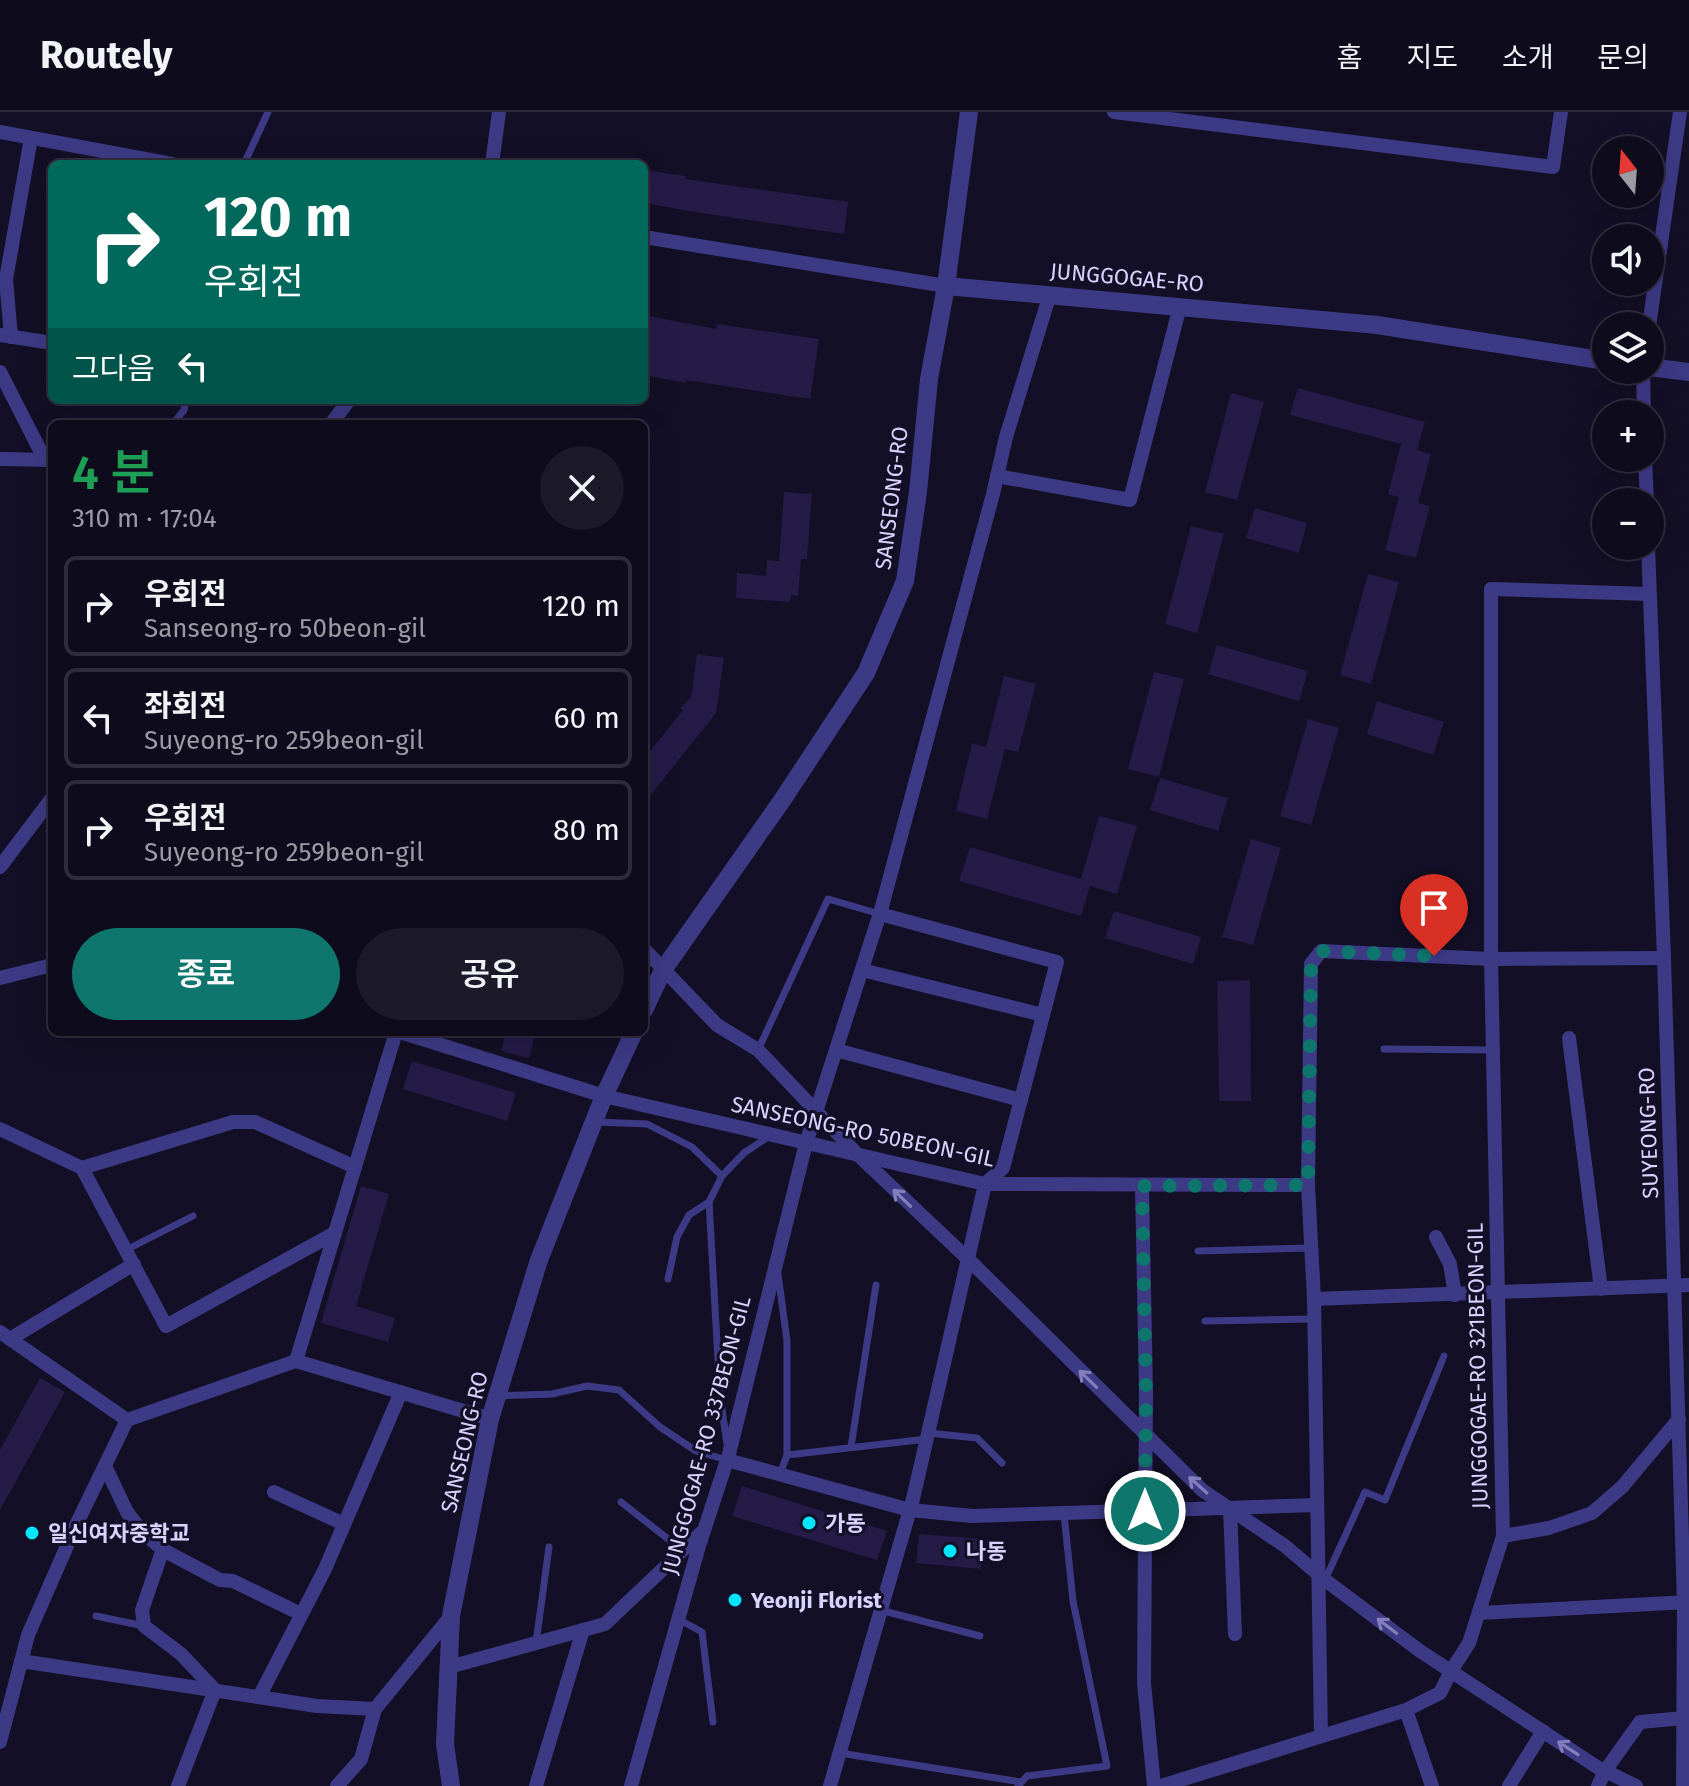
<!DOCTYPE html>
<html lang="ko">
<meta charset="utf-8">
<style>
:root{--surface:#0e0b1c;--page:#1c1929;--text:#f1f3f6;--muted:#9b9ba3;--line:#2e2b3b;--accent:#0f766e}
body{margin:0;font-family:"Fira Sans","Noto Sans KR",sans-serif;background:var(--page);color:var(--text);height:100vh;display:flex;flex-direction:column;font-size:30px;white-space:nowrap}
*{box-sizing:border-box;margin:0}
p{font-size:26px;color:var(--muted)}
.icon{flex:none;width:44px;height:44px;fill:none;stroke:currentColor;stroke-width:2;stroke-linecap:round;stroke-linejoin:round}
.map{position:relative;flex:1;overflow:hidden}
.sheet{position:absolute;left:48px;top:308px;width:600px;height:616px;display:flex;flex-direction:column;background:var(--surface);border-radius:12px;box-shadow:0 8px 32px #0002,0 0 0 2px var(--line)}
.sheet>*{flex:none}
.guide{position:absolute;left:48px;top:48px;width:600px;height:244px;border-radius:12px;box-shadow:0 8px 32px #0002,0 0 0 2px var(--line);background:#00695c;color:#fff;overflow:hidden}
.needle{width:52px;rotate:343deg}
.fabs{position:absolute;left:1592px;top:24px;display:grid;gap:16px}
.fabs a{display:grid;place-items:center;width:72px;height:72px;border-radius:50%;background:var(--surface);box-shadow:0 8px 32px #0002,0 0 0 2px var(--line);font-size:40px}
.pin{position:absolute;display:grid;place-items:center;width:68px;height:68px;color:#fff;margin:-82px -34px;border-radius:50% 50% 50% 0;rotate:-45deg;box-shadow:0 0 8px #0007}
.pin .icon{rotate:45deg}
.me{position:absolute;width:88px;margin:-44px;rotate:0deg;stroke-linejoin:round;filter:drop-shadow(0 0 6px #0008)}
.turn{display:flex;align-items:center;gap:28px;height:168px;padding:0 24px;font-size:36px}
.turn .icon{width:104px;height:104px;stroke-width:2.5}
.turn b{display:block;font-size:56px;line-height:68px}
.then{display:flex;align-items:center;height:76px;padding:0 24px;background:#0003;gap:16px;font-size:30px}
.round{display:grid;place-items:center;flex:none;width:84px;height:84px;border-radius:42px;background:var(--page)}
.overview{display:flex;align-items:center;justify-content:space-between;height:136px;padding:0 24px}
h1{font-size:48px;font-weight:600;line-height:60px;color:#1e9e55}
.cta{display:flex;gap:16px;margin-top:auto;padding:16px 24px}
.cta a{flex:1;height:92px;border-radius:48px;background:var(--accent);color:#fff;font-size:32px;font-weight:600;line-height:92px;text-align:center}
.cta a+a{background:var(--page);color:var(--text)}
ul{padding:0;list-style:none}
li{display:flex;align-items:center;gap:24px;height:100px;margin:0 16px 12px;padding:0 8px;border:4px solid var(--line);border-radius:12px}
li div{flex:1}
li b{display:block;font-size:30px}
li em{font-style:normal}
header{display:flex;align-items:center;gap:48px;box-sizing:border-box;height:112px;padding:0 40px;background:var(--surface);border-bottom:2px solid var(--line)}
header strong{font-size:38px}
nav{display:flex;gap:44px;margin-inline-start:auto;font-size:28px}
.map>svg:first-child{display:block}
.building{fill:#241b47}
.lines{fill:none;stroke-linecap:round;stroke-linejoin:round}
.service{stroke:#3d3a85;stroke-width:7}
.minor{stroke:#3d3a85;stroke-width:14}
.tertiary{stroke:#3d3a85;stroke-width:18}
.oneway{stroke:#837fbc}
.route{stroke:#0f766e;stroke-width:14;stroke-dasharray:0 25.2}
.poi-dot{fill:#00e5ff;stroke:#130f26;stroke-width:3}
.labels{text-anchor:middle;stroke-width:6;stroke-linejoin:round;paint-order:stroke}
.street-label{font-size:22px;fill:#d9d4ff;stroke:#130f26}
.poi-label{font-size:22px;font-weight:bold;fill:#d9d4ff;stroke:#130f26;text-anchor:start}
</style>
<header>
<strong>Routely</strong>
<nav><a>홈</a><a>지도</a><a>소개</a><a>문의</a></nav>
</header>
<div class="map">
<svg width="1689" height="1674" viewBox="0 0 1689 1674">
<rect width="100%" height="100%" fill="#130f26"/>
<g class="building">
<polygon points="644,58 686,64 685,67 848,90 844,122 701,101 644,91"/>
<polygon points="644,203 716,217 717,212 819,227 810,287 686,268 686,271 644,263"/>
<polygon points="1298,276 1425,310 1417,338 1431,342 1418,391 1430,394 1416,446 1385,438 1399,385 1388,382 1401,332 1290,303"/>
<polygon points="1231,281 1264,290 1237,388 1205,380"/>
<polygon points="784,380 812,382 807,447 801,447 798,484 791,483 790,490 736,486 737,461 766,464 767,448 779,449"/>
<polygon points="1255,396 1307,411 1299,441 1246,426"/>
<polygon points="1191,414 1224,422 1197,521 1165,512"/>
<polygon points="1368,462 1399,470 1371,572 1340,563"/>
<polygon points="1217,533 1308,559 1299,589 1208,562"/>
<polygon points="697,542 724,546 716,601 644,691 644,647 683,598 680,596 691,585"/>
<polygon points="1154,560 1184,567 1159,665 1128,657"/>
<polygon points="1004,564 1036,572 1018,640 1005,637 987,707 956,699 972,631 986,635"/>
<polygon points="1377,589 1444,610 1433,643 1367,622"/>
<polygon points="1308,607 1339,616 1311,713 1280,704"/>
<polygon points="1160,666 1228,686 1218,719 1150,698"/>
<polygon points="1099,704 1137,714 1117,782 1090,774 1081,804 959,769 970,735 1081,767"/>
<polygon points="1251,727 1281,736 1253,833 1222,825"/>
<polygon points="1114,799 1201,825 1193,852 1105,826"/>
<polygon points="1250,868 1251,989 1219,989 1217,869"/>
<polygon points="506,920 536,920 529,946 501,939"/>
<polygon points="412,949 516,981 507,1009 403,977"/>
<polygon points="361,1074 389,1082 356,1194 395,1206 388,1230 321,1211"/>
<polygon points="40,1266 65,1280 0,1398 0,1338"/>
<polygon points="742,1374 887,1419 877,1448 732,1404"/>
<polygon points="919,1422 983,1427 981,1457 916,1451"/>
</g>
<g class="lines">
<g class="service">
<polyline points="244,52 268,0"/>
<polyline points="173,312 184,298 186,288"/>
<polyline points="1384,937 1493,938"/>
<polyline points="758,938 828,787 880,802"/>
<polyline points="596,1010 647,1012 692,1035 722,1064"/>
<polyline points="126,1138 193,1104"/>
<polyline points="1198,1139 1311,1136"/>
<polyline points="778,1162 787,1229 787,1343 780,1362"/>
<polyline points="668,1167 677,1125 689,1103 709,1090"/>
<polyline points="1205,1209 1314,1207"/>
<polyline points="497,1284 552,1282 587,1274 619,1278 660,1315 696,1339 727,1348"/>
<polyline points="928,1321 977,1326 1002,1351"/>
<polyline points="727,1332 720,1283 709,1090 722,1064 744,1041 771,1023"/>
<polyline points="851,1335 876,1173"/>
<polyline points="787,1343 927,1327"/>
<polyline points="621,1390 682,1438"/>
<polyline points="1325,1468 1365,1380 1385,1388 1444,1244"/>
<polyline points="880,1498 980,1524"/>
<polyline points="96,1504 144,1514"/>
<polyline points="678,1507 702,1520 713,1610"/>
<polyline points="536,1531 549,1435"/>
<polyline points="840,1641 1021,1670"/>
<polyline points="1018,1674 1027,1664 1107,1654 1073,1489 1064,1402"/>
</g>
<g class="minor">
<polyline points="1114,0 1553,55 1561,0"/>
<polyline points="0,20 172,52"/>
<polyline points="492,52 499,0"/>
<polyline points="644,125 946,174"/>
<polyline points="1649,214 1680,0"/>
<polyline points="0,223 52,231"/>
<polyline points="11,225 6,167 31,26"/>
<polyline points="1643,258 1644,302"/>
<polyline points="0,260 45,348"/>
<polyline points="331,312 349,288"/>
<polyline points="1645,346 1647,390"/>
<polyline points="0,347 52,348"/>
<polyline points="997,364 1130,388 1180,194"/>
<polyline points="1648,434 1664,846 1684,1490 1683,1674"/>
<polyline points="0,755 52,686"/>
<polyline points="644,837 717,913 758,938 857,1042 968,1147 1202,1378 1285,1434 1325,1468 1420,1539 1597,1655 1636,1674"/>
<polyline points="862,858 1043,903"/>
<polyline points="0,866 52,853"/>
<polyline points="400,920 604,984 985,1072 1308,1073"/>
<polyline points="1569,926 1601,1177"/>
<polyline points="836,938 1021,988"/>
<polyline points="0,1017 82,1056 233,1010 255,1010 355,1055"/>
<polyline points="82,1056 166,1214 335,1121"/>
<polyline points="1142,1074 1146,1281 1144,1571 1154,1674"/>
<polyline points="1436,1125 1450,1152 1455,1183"/>
<polyline points="1314,1187 1689,1173"/>
<polyline points="0,1220 127,1308"/>
<polyline points="10,1227 134,1152"/>
<polyline points="296,1249 396,920"/>
<polyline points="727,1348 910,1398 972,1404 1317,1393"/>
<polyline points="105,1354 127,1400 143,1421 165,1439 220,1468 233,1469 301,1502"/>
<polyline points="274,1380 344,1412"/>
<polyline points="1230,1397 1235,1522"/>
<polyline points="1503,1424 1549,1416 1592,1401 1622,1375 1679,1307"/>
<polyline points="163,1437 142,1498 144,1514 181,1542 215,1578 178,1674"/>
<polyline points="1479,1501 1689,1490"/>
<polyline points="21,1549 317,1594 375,1597"/>
<polyline points="449,1555 605,1512 702,1420"/>
<polyline points="259,1585 325,1457 401,1280"/>
<polyline points="1406,1598 1432,1674"/>
<polyline points="1321,1624 1314,1187 1308,1073 1311,852 1321,839 1491,847 1664,846"/>
<polyline points="0,1630 28,1523 77,1411 127,1308 296,1249 490,1307"/>
<polyline points="337,1674 361,1647 375,1597 451,1504"/>
<polyline points="536,1674 583,1518"/>
<polyline points="631,1674 699,1434 729,1342 806,1031 881,798 993,382 1006,325 1050,182"/>
<polyline points="830,1674 913,1387 985,1072 1003,1056 1057,850 880,802"/>
<polyline points="1161,1674 1406,1598 1440,1581 1451,1559 1469,1531 1503,1424 1491,847 1491,477 1649,482"/>
<polyline points="1509,1674 1543,1619"/>
<polyline points="1598,1674 1605,1659 1640,1610 1684,1606"/>
</g>
<g class="tertiary">
<polyline points="946,174 1377,213 1606,249"/>
<polyline points="1650,255 1689,260"/>
<polyline points="644,898 663,858 783,687 866,561 905,469 918,380 929,267 946,174 969,0"/>
<polyline points="451,1674 445,1632 451,1504 490,1307 539,1148 604,984 634,920"/>
</g>
</g>
<defs><path id="oneway-shaft" d="M-6 0H5M1.5-3L5.5 0L1.5 3" fill="none" stroke-width="1.6" stroke-linecap="round" stroke-linejoin="round" transform="scale(2)"/></defs>
<g class="oneway">
<use href="#oneway-shaft" transform="translate(902 1086) rotate(-136)"/>
<use href="#oneway-shaft" transform="translate(1088 1267) rotate(-136)"/>
<use href="#oneway-shaft" transform="translate(1198 1373) rotate(-138)"/>
<use href="#oneway-shaft" transform="translate(1387 1514) rotate(-143)"/>
<use href="#oneway-shaft" transform="translate(1568 1636) rotate(-147)"/>
</g>
<g class="lines">
<polyline class="route" points="1145,1399 1146,1281 1142,1074 1308,1073 1311,852 1321,839 1434,844"/>
</g>
<g class="poi-dot">
<circle cx="809" cy="1411" r="8"/>
<circle cx="32" cy="1421" r="8"/>
<circle cx="950" cy="1439" r="8"/>
<circle cx="735" cy="1488" r="8"/>
</g>
<g class="labels">
<g class="street-label">
<text transform="translate(1127 165) rotate(5)" y="8">JUNGGOGAE-RO</text>
<text transform="translate(891 386) rotate(-83)" y="8">SANSEONG-RO</text>
<text transform="translate(863 1019) rotate(12)" y="8">SANSEONG-RO 50BEON-GIL</text>
<text transform="translate(1648 1021) rotate(-92)" y="8">SUYEONG-RO</text>
<text transform="translate(1477 1254) rotate(-91)" y="8">JUNGGOGAE-RO 321BEON-GIL</text>
<text transform="translate(706 1323) rotate(-75)" y="8">JUNGGOGAE-RO 337BEON-GIL</text>
<text transform="translate(464 1330) rotate(-77)" y="8">SANSEONG-RO</text>
</g>
<g class="poi-label">
<text x="825" y="1419">가동</text>
<text x="48" y="1429">일신여자중학교</text>
<text x="966" y="1447">나동</text>
<text x="751" y="1496">Yeonji Florist</text>
</g>
</g>
</svg>
<div class="fabs">
<a><svg class="needle" viewBox="-14 -14 28 28"><path d="M0-13l5 13h-10z" fill="#e53935"/><path d="M0 13l5-13h-10z" fill="#9b9ba3"/></svg></a>
<a><svg class="icon" aria-label="sound" viewBox="0 0 24 24"><path d="M4 9h4l5-4v14l-5-4H4zM17 9q2 3 0 6"/></svg></a>
<a><svg class="icon" aria-label="layers" viewBox="0 0 24 24"><path d="M12 4l9 5-9 5-9-5zM3 14l9 5 9-5"/></svg></a>
<a>+</a>
<a>−</a>
</div>
<div class="pin" style="left:1434px;top:844px;background:#d93025"><svg class="icon" aria-label="arrive" viewBox="0 0 24 24"><path d="M6 21V4h12l-3 4 3 4H6"/></svg></div>
<svg class="me" style="left:1145px;top:1399px" viewBox="-20 -20 40 40"><circle r="17" fill="#0f766e" stroke="#fff" stroke-width="3"/><path d="M0-11L8 9 0 5-8 9z" fill="#fff"/></svg>
<div class="guide">
<div class="turn"><svg class="icon" aria-label="right" viewBox="0 0 24 24"><path d="M7 20v-9h11M14 6l5 5-5 5"/></svg><div><b>120 m</b>우회전</div></div>
<div class="then">그다음<svg class="icon" aria-label="left" viewBox="0 0 24 24"><path d="M17 20v-9H6M10 6l-5 5 5 5"/></svg></div>
</div>
<section class="sheet">
<div class="overview"><div><h1>4 분</h1><p>310 m · 17:04</p></div><a class="round"><svg class="icon" aria-label="close" viewBox="0 0 24 24"><path d="M6 6l12 12M18 6L6 18"/></svg></a></div>
<ul>
<li><svg class="icon" aria-label="right" viewBox="0 0 24 24"><path d="M7 20v-9h11M14 6l5 5-5 5"/></svg><div><b>우회전</b><p>Sanseong-ro 50beon-gil</p></div><em>120 m</em></li>
<li><svg class="icon" aria-label="left" viewBox="0 0 24 24"><path d="M17 20v-9H6M10 6l-5 5 5 5"/></svg><div><b>좌회전</b><p>Suyeong-ro 259beon-gil</p></div><em>60 m</em></li>
<li><svg class="icon" aria-label="right" viewBox="0 0 24 24"><path d="M7 20v-9h11M14 6l5 5-5 5"/></svg><div><b>우회전</b><p>Suyeong-ro 259beon-gil</p></div><em>80 m</em></li>
</ul>
<div class="cta"><a>종료</a><a>공유</a></div>
</section>
</div>
